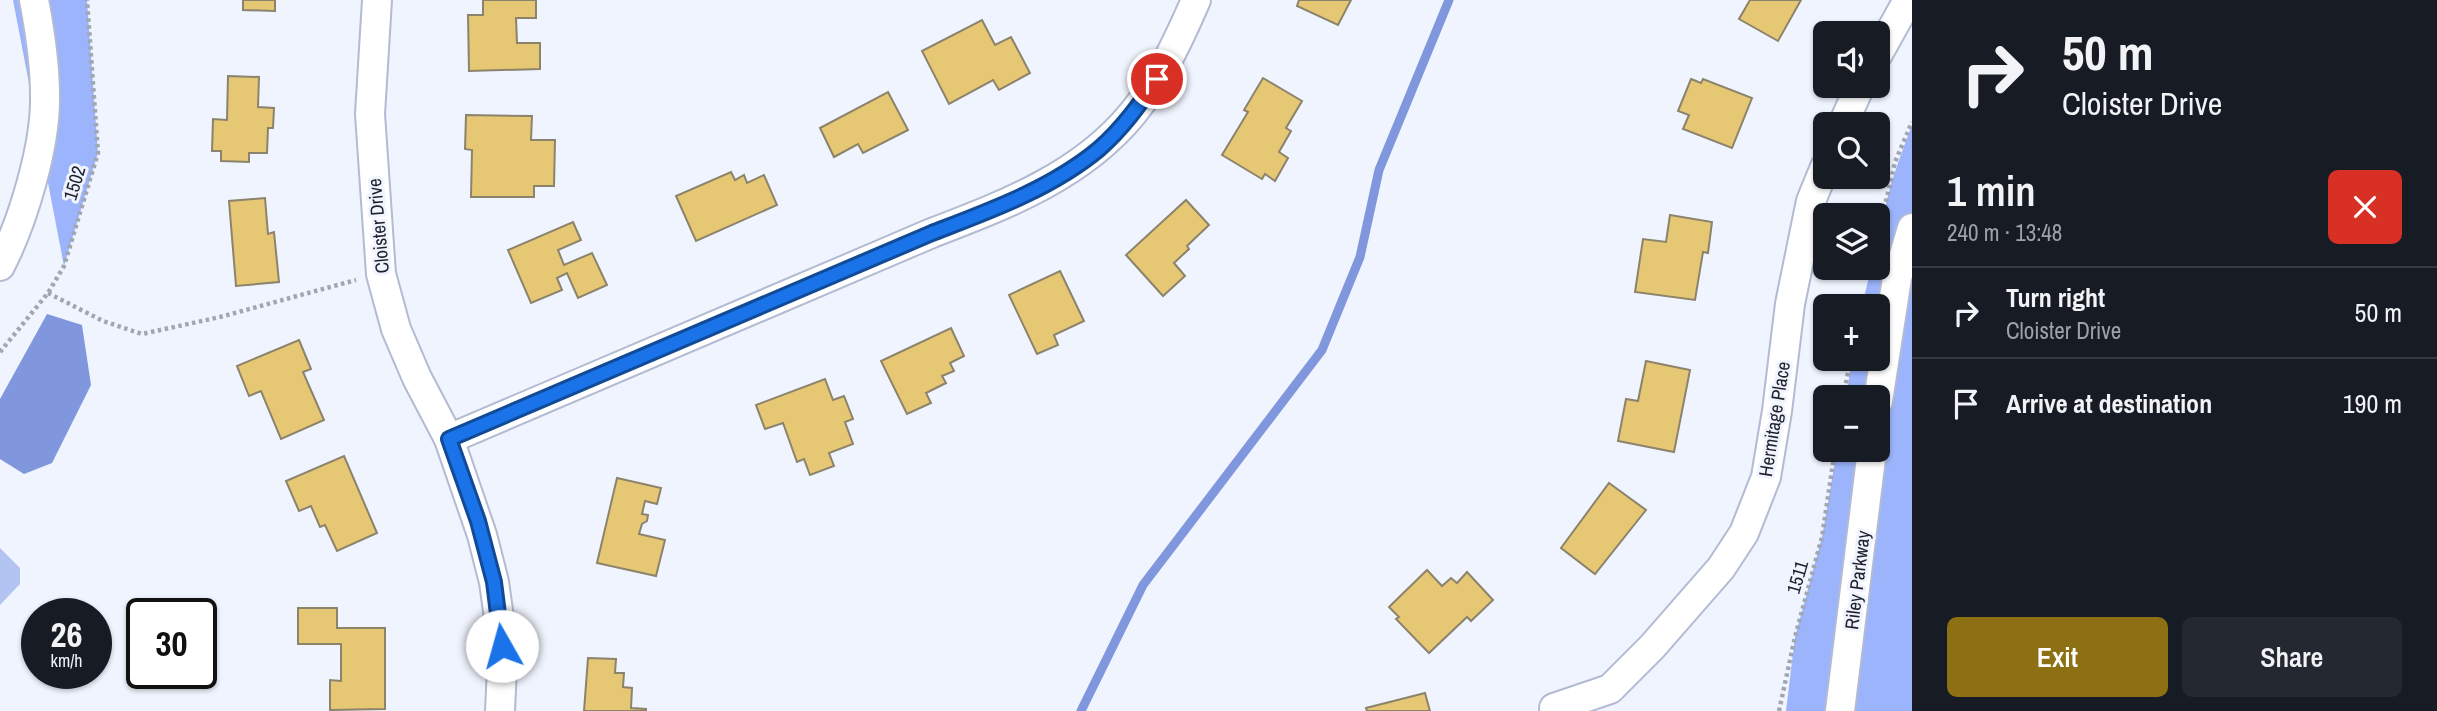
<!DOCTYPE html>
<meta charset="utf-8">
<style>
:root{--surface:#171b24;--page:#242831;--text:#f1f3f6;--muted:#9ea1a6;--line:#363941;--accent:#8e7014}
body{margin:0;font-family:"Archivo Narrow",sans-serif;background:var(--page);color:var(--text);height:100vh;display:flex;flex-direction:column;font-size:26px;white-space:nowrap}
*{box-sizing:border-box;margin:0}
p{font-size:23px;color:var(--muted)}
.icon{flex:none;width:38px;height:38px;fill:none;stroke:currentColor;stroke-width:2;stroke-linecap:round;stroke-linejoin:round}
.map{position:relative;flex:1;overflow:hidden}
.drawer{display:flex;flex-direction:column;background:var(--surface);width:525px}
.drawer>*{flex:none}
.guide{background:#171b24;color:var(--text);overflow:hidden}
.controls{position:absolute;left:1813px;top:21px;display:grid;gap:14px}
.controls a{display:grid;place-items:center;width:77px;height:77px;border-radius:10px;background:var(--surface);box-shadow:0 2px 5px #0004;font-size:35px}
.speed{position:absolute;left:21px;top:598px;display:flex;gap:14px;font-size:35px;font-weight:700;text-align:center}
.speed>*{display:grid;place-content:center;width:91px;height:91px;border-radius:50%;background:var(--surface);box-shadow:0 2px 5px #0004;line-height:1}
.speed small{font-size:18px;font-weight:400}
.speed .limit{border:4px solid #111;border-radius:10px;background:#fff;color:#111}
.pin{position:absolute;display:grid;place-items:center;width:60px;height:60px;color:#fff;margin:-30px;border:4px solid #fff;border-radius:50%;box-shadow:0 2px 7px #0007}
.me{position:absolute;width:77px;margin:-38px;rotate:353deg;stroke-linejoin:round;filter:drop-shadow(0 0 5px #0008)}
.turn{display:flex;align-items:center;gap:24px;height:147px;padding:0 35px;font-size:32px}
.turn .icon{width:91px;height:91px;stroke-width:2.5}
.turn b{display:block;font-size:49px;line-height:60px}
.round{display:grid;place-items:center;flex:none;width:74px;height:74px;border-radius:10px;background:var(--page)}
.summary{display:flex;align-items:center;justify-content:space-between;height:119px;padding:0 35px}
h1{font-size:42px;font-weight:600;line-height:52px}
.action{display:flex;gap:14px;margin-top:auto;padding:14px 35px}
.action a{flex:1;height:80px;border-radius:10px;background:var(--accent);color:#fff;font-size:28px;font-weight:600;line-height:80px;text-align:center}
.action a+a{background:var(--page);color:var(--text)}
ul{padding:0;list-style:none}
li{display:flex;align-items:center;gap:21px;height:91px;padding:0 35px;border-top:2px solid var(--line)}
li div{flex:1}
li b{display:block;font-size:26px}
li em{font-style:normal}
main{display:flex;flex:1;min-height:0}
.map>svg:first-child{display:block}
.green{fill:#b4c4f2}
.forest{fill:#9bb4fc}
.water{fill:#8097de}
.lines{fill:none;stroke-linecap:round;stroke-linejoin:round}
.stream{stroke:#8097de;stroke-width:9}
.building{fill:#e6c774;stroke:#8c836c;stroke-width:2}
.minor-casing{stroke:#b2bbd3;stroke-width:32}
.path{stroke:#a2a6b0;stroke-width:4.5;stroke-dasharray:3.5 3.5;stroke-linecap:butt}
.minor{stroke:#fff;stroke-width:28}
.route-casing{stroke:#114b97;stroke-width:18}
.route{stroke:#1a73e8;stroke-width:12}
.labels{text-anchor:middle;stroke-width:6;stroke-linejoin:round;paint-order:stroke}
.street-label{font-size:19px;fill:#1e212a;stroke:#f0f4fe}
</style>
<main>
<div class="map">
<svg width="1912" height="711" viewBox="0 0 1912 711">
<rect width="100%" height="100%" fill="#f0f4fe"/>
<polygon class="green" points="0,548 20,568 20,584 0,605"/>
<g class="forest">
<polygon points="13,0 87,0 98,153 64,266"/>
<path d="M1912,125V711H1786L1795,637L1822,537L1837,450H1878V397H1846L1852,359H1878V306H1862L1871,268H1878C1878,217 1894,172 1912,125Z"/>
</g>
<polygon class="water" points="47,314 82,325 91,385 52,463 24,474 0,459 0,399"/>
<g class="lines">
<polyline class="stream" points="1081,711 1143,585 1322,350 1360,257 1379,170 1449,0"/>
</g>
<g class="building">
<polygon points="243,0 275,0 275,11 243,10"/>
<polygon points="483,0 536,0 536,18 516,18 517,43 540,43 540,69 469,71 468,15 483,15"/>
<polygon points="1299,0 1351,0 1338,25 1297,6"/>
<polygon points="1750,0 1801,0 1778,41 1739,19"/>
<polygon points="982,20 995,45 1011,37 1030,73 999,90 993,80 949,104 922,51"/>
<polygon points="228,76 259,77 258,107 274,108 273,128 268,128 267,153 249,153 249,162 221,161 221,151 212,151 213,119 227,120"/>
<polygon points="1263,78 1302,101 1286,128 1291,131 1279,152 1288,158 1275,181 1265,174 1262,179 1222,155 1248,112 1244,110"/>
<polygon points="1691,79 1701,83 1703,79 1752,98 1732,148 1683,129 1689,115 1678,111"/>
<polygon points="888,92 908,130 863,153 858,144 834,157 820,128"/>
<polygon points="466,115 532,116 531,140 555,140 554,186 534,186 534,197 471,197 472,150 465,149"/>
<polygon points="731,172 735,180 744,175 747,183 764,175 777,205 696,241 676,196"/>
<polygon points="265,198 268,234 274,232 279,282 236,286 229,201"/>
<polygon points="1186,200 1209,225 1187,246 1189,249 1174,263 1185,276 1163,296 1126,255"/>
<polygon points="1670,215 1712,222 1708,253 1703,252 1695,300 1635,292 1643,239 1666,242"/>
<polygon points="573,222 581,240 558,250 564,265 592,253 607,285 578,298 567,273 557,278 562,290 531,303 508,250"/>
<polygon points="1060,271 1084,321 1054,335 1058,345 1037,354 1009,295"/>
<polygon points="951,328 964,356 950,363 954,371 942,376 946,383 926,393 931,403 907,414 881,361"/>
<polygon points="299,340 311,369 303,372 324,420 281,439 261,391 249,396 237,366"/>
<polygon points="1646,361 1690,370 1674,452 1618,441 1626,399 1638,401"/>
<polygon points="825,379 833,400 844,396 853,419 845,422 853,444 829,453 834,466 810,475 804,459 797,462 783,423 765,429 756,405"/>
<polygon points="344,456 377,533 337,551 325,525 320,527 311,506 299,511 286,481"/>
<polygon points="617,478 661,488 657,504 645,501 642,514 648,515 647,521 642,524 639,534 665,540 656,576 597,563"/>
<polygon points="1609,483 1646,510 1595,574 1561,548"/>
<polygon points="1427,570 1442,586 1451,578 1457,583 1467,572 1493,600 1471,621 1467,617 1429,653 1396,619 1399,617 1389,607"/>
<polygon points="298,608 337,608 337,628 385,628 385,709 330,710 330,680 341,681 341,644 298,644"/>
<polygon points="588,658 616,659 615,673 624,673 623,687 632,688 631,708 646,709 646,711 584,711"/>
<polygon points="1425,693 1430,711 1367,711 1366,708"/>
</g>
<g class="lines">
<defs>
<g id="minor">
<polyline points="377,0 370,114 381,274 396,329 417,378 449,439 482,535 494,582 503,646 500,711"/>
<polyline points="1878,54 1908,0"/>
<polyline points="1843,124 1860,86"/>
<path d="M0,266C23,222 46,145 45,96C45,64 40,31 34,0"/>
<polyline points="1878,401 1897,278 1912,228"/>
<path d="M449,439L932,233C1005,205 1082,176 1133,113C1160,80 1179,39 1196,0"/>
<polyline points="1554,708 1610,689 1652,647 1721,568 1744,533 1766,477 1777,411 1790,304 1811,201 1825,167"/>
<polyline points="1840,711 1872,450"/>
</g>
</defs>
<use href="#minor" class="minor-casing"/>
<g class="path">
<polyline points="1878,236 1895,162 1912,122"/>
<polyline points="48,293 103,321 142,334 220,317 356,280"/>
<polyline points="1861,306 1864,296"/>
<polyline points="0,352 48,293 64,266 98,153 87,0"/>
<polyline points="1843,397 1851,359"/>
<polyline points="1779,711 1795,637 1822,537 1835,450"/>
</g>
<use href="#minor" class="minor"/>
</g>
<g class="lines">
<defs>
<path id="route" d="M502,646L494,582L478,521L449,439L932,233C989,211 1051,189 1099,149C1122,129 1140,104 1157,79"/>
</defs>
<use href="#route" class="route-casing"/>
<use href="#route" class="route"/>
</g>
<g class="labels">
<g class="street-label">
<text transform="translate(74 183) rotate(-73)" y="7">1502</text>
<text transform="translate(378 226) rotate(-95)" y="7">Cloister Drive</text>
<text transform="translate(1774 419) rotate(-81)" y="7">Hermitage Place</text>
<text transform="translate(1797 577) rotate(-74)" y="7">1511</text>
<text transform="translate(1857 580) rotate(-83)" y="7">Riley Parkway</text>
</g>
</g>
</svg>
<div class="controls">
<a><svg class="icon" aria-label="sound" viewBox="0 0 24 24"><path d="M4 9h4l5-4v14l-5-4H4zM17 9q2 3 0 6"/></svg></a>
<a><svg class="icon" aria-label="search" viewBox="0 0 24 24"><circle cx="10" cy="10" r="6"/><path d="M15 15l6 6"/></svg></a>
<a><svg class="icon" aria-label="layers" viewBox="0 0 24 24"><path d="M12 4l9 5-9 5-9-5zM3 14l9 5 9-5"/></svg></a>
<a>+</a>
<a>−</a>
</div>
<div class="speed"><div>26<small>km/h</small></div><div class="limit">30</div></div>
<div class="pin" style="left:1157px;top:79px;background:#d93025"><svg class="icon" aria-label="arrive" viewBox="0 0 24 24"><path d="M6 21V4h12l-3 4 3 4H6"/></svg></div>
<svg class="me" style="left:502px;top:646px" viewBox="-20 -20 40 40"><circle r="19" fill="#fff"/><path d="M0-13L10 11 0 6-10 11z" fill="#1a73e8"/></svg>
</div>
<section class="drawer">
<div class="guide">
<div class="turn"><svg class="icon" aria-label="right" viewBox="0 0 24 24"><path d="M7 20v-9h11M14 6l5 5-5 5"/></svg><div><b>50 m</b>Cloister Drive</div></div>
</div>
<div class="summary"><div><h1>1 min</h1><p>240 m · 13:48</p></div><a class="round" style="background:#d93025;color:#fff"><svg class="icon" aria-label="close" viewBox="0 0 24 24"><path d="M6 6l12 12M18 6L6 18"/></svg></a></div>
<ul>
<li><svg class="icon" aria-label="right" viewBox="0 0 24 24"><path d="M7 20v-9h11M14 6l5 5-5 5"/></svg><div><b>Turn right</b><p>Cloister Drive</p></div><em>50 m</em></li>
<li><svg class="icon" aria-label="arrive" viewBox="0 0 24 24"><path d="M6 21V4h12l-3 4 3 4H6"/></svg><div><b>Arrive at destination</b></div><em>190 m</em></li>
</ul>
<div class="action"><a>Exit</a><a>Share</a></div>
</section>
</main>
